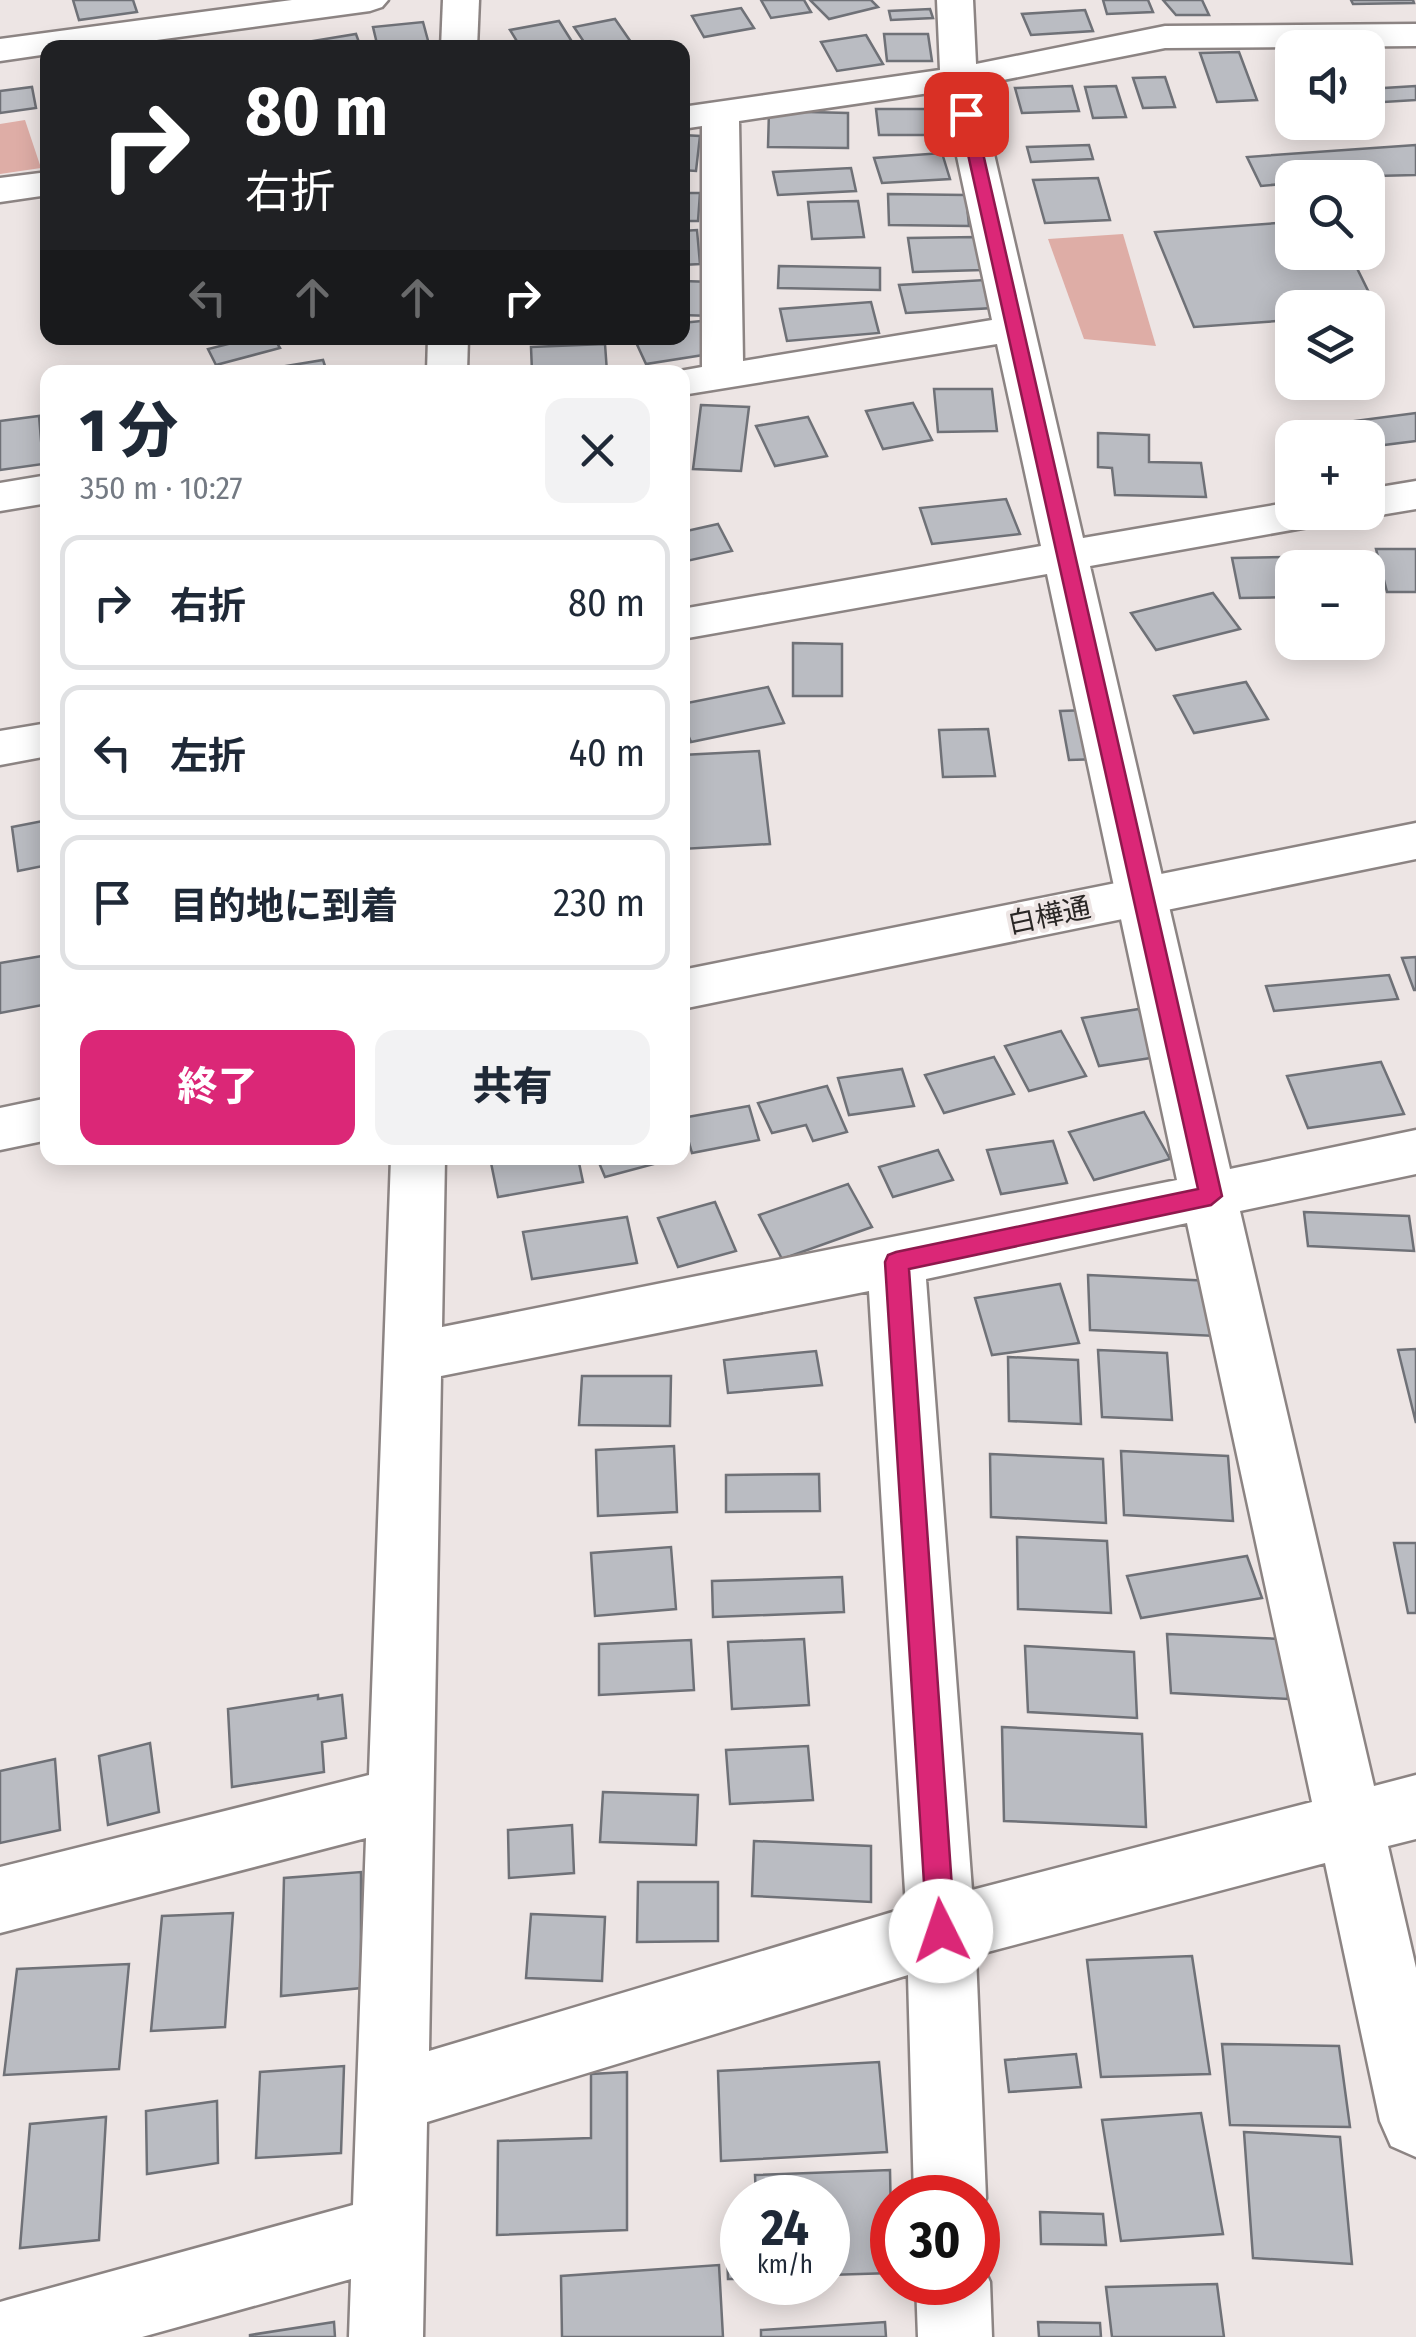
<!DOCTYPE html>
<html lang="ja">
<meta charset="utf-8">
<style>
:root{--surface:#fff;--page:#f2f2f3;--text:#1f2937;--muted:#747a83;--line:#e0e1e3;--accent:#db2777}
body{margin:0;font-family:"Fira Sans Condensed","Noto Sans JP",sans-serif;background:var(--page);color:var(--text);height:100vh;display:flex;flex-direction:column;font-size:38px;white-space:nowrap}
*{box-sizing:border-box;margin:0}
p{font-size:32px;color:var(--muted)}
.icon{flex:none;width:55px;height:55px;fill:none;stroke:currentColor;stroke-width:2;stroke-linecap:round;stroke-linejoin:round}
.map{position:relative;flex:1;overflow:hidden}
.sheet{position:absolute;left:40px;top:365px;width:650px;height:800px;display:flex;flex-direction:column;background:var(--surface);border-radius:20px;box-shadow:0 5px 25px #0003}
.sheet>*{flex:none}
.guide{position:absolute;left:40px;top:40px;width:650px;height:305px;border-radius:20px;box-shadow:0 5px 25px #0003;background:#202124;color:#fff;overflow:hidden}
.buttons{position:absolute;left:1275px;top:30px;display:grid;gap:20px}
.buttons a{display:grid;place-items:center;width:110px;height:110px;border-radius:20px;background:var(--surface);box-shadow:0 5px 25px #0003;font-size:50px}
.speed{position:absolute;left:720px;top:2175px;display:flex;gap:20px;font-size:50px;font-weight:700;text-align:center}
.speed>*{display:grid;place-content:center;width:130px;height:130px;border-radius:50%;background:var(--surface);box-shadow:0 5px 25px #0003;line-height:1}
.speed small{font-size:25px;font-weight:400}
.speed .limit{border:15px solid #d22;background:#fff;color:#111}
.pin{position:absolute;display:grid;place-items:center;width:85px;height:85px;color:#fff;margin:-42px;border-radius:20px;box-shadow:0 5px 15px #0006}
.me{position:absolute;width:110px;margin:-55px;rotate:356deg;stroke-linejoin:round;filter:drop-shadow(0 0 8px #0008)}
.turn{display:flex;align-items:center;gap:35px;height:210px;padding:0 40px;font-size:45px}
.turn .icon{width:130px;height:130px;stroke-width:2.5}
.turn b{display:block;font-size:70px;line-height:85px}
.lanes{display:flex;align-items:center;height:95px;padding:0 40px;background:#0003;justify-content:center;gap:50px;direction:ltr}
.lanes .off{opacity:.35}
.round{display:grid;place-items:center;flex:none;width:105px;height:105px;border-radius:20px;background:var(--page)}
.headline{display:flex;align-items:center;justify-content:space-between;height:170px;padding:0 40px}
h1{font-size:60px;font-weight:800;line-height:75px}
.button{display:flex;gap:20px;margin-top:auto;padding:20px 40px}
.button a{flex:1;height:115px;border-radius:20px;background:var(--accent);color:#fff;font-size:40px;font-weight:800;line-height:115px;text-align:center}
.button a+a{background:var(--page);color:var(--text)}
ul{padding:0;list-style:none}
li{display:flex;align-items:center;gap:30px;height:135px;margin:0 20px 15px;padding:0 20px;border:5px solid var(--line);border-radius:20px}
li div{flex:1}
li b{display:block;font-size:38px}
li em{font-style:normal}
.map>svg:first-child{display:block}
.green{fill:#deada6}
.building{fill:#babcc2;stroke:#6f7177;stroke-width:2.5}
.lines{fill:none;stroke-linecap:round;stroke-linejoin:round}
.street-casing{stroke:#8c8483;stroke-width:5}
.secondary-casing{stroke:#8c8483;stroke-width:5}
.street{fill:#fff;fill-rule:evenodd}
.secondary{fill:#fff;fill-rule:evenodd}
.route{fill:#db2777;stroke:#8e194d;stroke-width:2.5}
.labels{text-anchor:middle;stroke-width:8;stroke-linejoin:round;paint-order:stroke}
.street-label{font-size:28px;fill:#292625;stroke:#ede5e4}
</style>
<div class="map">
<svg width="1416" height="2337" viewBox="0 0 1416 2337">
<rect width="100%" height="100%" fill="#ede5e4"/>
<g class="green">
<polygon points="25,120 41,168 0,174 0,124"/>
<polygon points="1123,234 1156,346 1084,339 1048,239"/>
</g>
<g class="building">
<polygon points="73,0 133,0 137,12 79,20"/>
<polygon points="761,0 804,0 811,12 771,18"/>
<polygon points="810,0 871,0 878,7 829,19"/>
<polygon points="1103,0 1148,0 1153,12 1107,14"/>
<polygon points="1163,0 1202,0 1209,15 1176,15"/>
<polygon points="1351,0 1413,0 1414,3 1353,4"/>
<polygon points="741,8 754,28 704,37 692,16"/>
<polygon points="930,9 933,18 891,20 889,11"/>
<polygon points="1085,10 1093,31 1031,35 1022,14"/>
<polygon points="615,19 633,45 588,48 574,27"/>
<polygon points="559,21 576,48 521,48 510,30"/>
<polygon points="423,22 430,48 378,48 373,27"/>
<polygon points="356,34 361,48 309,48 307,42"/>
<polygon points="884,34 928,34 932,61 887,61"/>
<polygon points="866,35 883,64 837,71 821,42"/>
<polygon points="1239,52 1257,100 1217,102 1200,53"/>
<polygon points="1165,77 1175,107 1143,108 1133,78"/>
<polygon points="1072,86 1079,111 1022,113 1015,88"/>
<polygon points="1116,86 1126,117 1093,118 1085,87"/>
<polygon points="1416,86 1416,100 1368,103 1368,89"/>
<polygon points="32,87 36,108 0,113 0,91"/>
<polygon points="876,109 941,109 944,135 879,135"/>
<polygon points="769,111 848,113 848,148 768,147"/>
<polygon points="682,135 700,136 696,171 682,170"/>
<polygon points="1089,145 1093,159 1031,162 1027,147"/>
<polygon points="1416,145 1416,175 1292,178 1292,183 1261,186 1247,157"/>
<polygon points="942,153 950,179 882,183 874,158"/>
<polygon points="851,168 856,191 778,195 773,172"/>
<polygon points="1098,178 1110,220 1045,223 1033,180"/>
<polygon points="682,193 700,193 698,221 682,221"/>
<polygon points="888,194 966,195 969,226 889,225"/>
<polygon points="858,201 864,237 812,239 808,202"/>
<polygon points="1292,222 1292,252 1349,252 1379,313 1368,314 1368,308 1292,308 1292,320 1194,327 1155,232"/>
<polygon points="697,230 700,264 682,265 682,231"/>
<polygon points="977,237 982,270 913,272 908,238"/>
<polygon points="779,266 880,268 880,290 778,288"/>
<polygon points="985,280 993,308 906,313 899,285"/>
<polygon points="682,281 714,282 712,316 682,315"/>
<polygon points="871,302 879,333 787,341 780,309"/>
<polygon points="701,321 716,353 646,364 634,338 682,338 682,323"/>
<polygon points="252,338 274,338 280,348 216,365 208,349"/>
<polygon points="605,344 607,372 532,372 531,347"/>
<polygon points="323,360 327,372 282,372 280,367"/>
<polygon points="934,389 992,389 997,431 938,432"/>
<polygon points="913,403 932,440 883,449 866,411"/>
<polygon points="701,405 749,407 741,471 693,469"/>
<polygon points="1416,413 1416,441 1368,447 1368,438 1339,438 1332,424"/>
<polygon points="39,416 43,464 0,470 0,421"/>
<polygon points="808,417 827,456 775,466 756,426"/>
<polygon points="1098,433 1149,435 1149,462 1201,463 1206,497 1115,495 1112,468 1098,467"/>
<polygon points="1006,499 1020,534 932,544 920,508"/>
<polygon points="718,524 732,551 682,562 682,532"/>
<polygon points="1376,549 1416,549 1416,592 1387,592"/>
<polygon points="1352,556 1355,568 1292,568 1292,597 1240,598 1232,558"/>
<polygon points="1213,593 1240,629 1156,650 1131,613"/>
<polygon points="793,643 842,644 842,696 793,696"/>
<polygon points="1246,682 1268,719 1194,733 1174,696"/>
<polygon points="768,687 784,723 691,742 682,721 682,704"/>
<polygon points="1089,710 1100,759 1069,760 1060,711"/>
<polygon points="988,729 995,776 943,777 939,730"/>
<polygon points="759,751 770,844 682,849 682,755"/>
<polygon points="48,820 48,865 18,871 12,827"/>
<polygon points="48,955 48,1004 0,1013 0,963"/>
<polygon points="1416,957 1416,990 1414,990 1402,958"/>
<polygon points="1389,975 1398,999 1274,1011 1266,986"/>
<polygon points="1139,1009 1157,1057 1099,1066 1082,1018"/>
<polygon points="1061,1031 1086,1076 1029,1091 1005,1046"/>
<polygon points="994,1057 1014,1094 944,1113 925,1075"/>
<polygon points="1381,1062 1404,1114 1308,1128 1287,1076"/>
<polygon points="902,1069 914,1106 849,1115 838,1078"/>
<polygon points="827,1086 847,1132 813,1141 806,1125 772,1133 758,1103"/>
<polygon points="749,1106 759,1140 692,1153 682,1118"/>
<polygon points="1144,1112 1170,1159 1094,1180 1069,1132"/>
<polygon points="1053,1141 1067,1183 1001,1194 987,1150"/>
<polygon points="938,1150 953,1180 893,1197 879,1167"/>
<polygon points="490,1158 578,1158 583,1182 498,1197"/>
<polygon points="597,1158 668,1158 669,1160 605,1177"/>
<polygon points="848,1184 872,1227 782,1259 759,1215"/>
<polygon points="715,1202 736,1251 678,1267 658,1218"/>
<polygon points="1304,1212 1409,1216 1414,1251 1308,1246"/>
<polygon points="627,1217 637,1263 532,1279 523,1232"/>
<polygon points="1088,1275 1212,1281 1216,1336 1090,1330"/>
<polygon points="1060,1284 1079,1343 992,1355 975,1298"/>
<polygon points="1416,1349 1416,1423 1398,1350"/>
<polygon points="1098,1350 1167,1353 1172,1420 1102,1417"/>
<polygon points="816,1351 822,1385 728,1393 724,1360"/>
<polygon points="1008,1357 1078,1360 1081,1424 1009,1421"/>
<polygon points="582,1376 671,1376 670,1426 579,1425"/>
<polygon points="674,1446 677,1512 598,1516 596,1450"/>
<polygon points="1121,1451 1228,1456 1233,1521 1124,1515"/>
<polygon points="990,1454 1103,1459 1106,1523 991,1517"/>
<polygon points="819,1474 820,1511 726,1512 726,1475"/>
<polygon points="1017,1537 1107,1541 1111,1613 1018,1609"/>
<polygon points="1394,1543 1416,1543 1416,1613 1408,1613"/>
<polygon points="671,1547 676,1609 595,1616 591,1553"/>
<polygon points="1247,1556 1262,1598 1141,1618 1127,1576"/>
<polygon points="842,1577 844,1612 713,1617 712,1581"/>
<polygon points="1167,1634 1282,1639 1288,1699 1171,1693"/>
<polygon points="804,1639 809,1705 732,1709 728,1642"/>
<polygon points="691,1640 694,1690 599,1695 599,1644"/>
<polygon points="1025,1646 1134,1652 1137,1718 1028,1712"/>
<polygon points="318,1695 318,1699 342,1695 346,1738 322,1742 324,1772 232,1787 228,1709"/>
<polygon points="1002,1727 1142,1734 1146,1827 1004,1821"/>
<polygon points="150,1743 159,1812 108,1825 99,1756"/>
<polygon points="808,1746 813,1800 730,1804 726,1750"/>
<polygon points="55,1759 60,1830 0,1843 0,1771"/>
<polygon points="603,1792 698,1795 696,1845 600,1842"/>
<polygon points="572,1825 574,1873 509,1878 508,1830"/>
<polygon points="754,1841 871,1846 871,1902 752,1896"/>
<polygon points="361,1872 361,1988 281,1996 284,1878"/>
<polygon points="638,1882 718,1882 718,1941 637,1942"/>
<polygon points="233,1913 225,2027 151,2031 162,1916"/>
<polygon points="531,1914 605,1917 602,1981 526,1978"/>
<polygon points="1192,1956 1210,2074 1101,2077 1087,1960"/>
<polygon points="129,1964 119,2069 4,2075 17,1969"/>
<polygon points="1222,2044 1339,2046 1350,2127 1230,2125"/>
<polygon points="1076,2054 1081,2087 1009,2092 1005,2060"/>
<polygon points="879,2062 887,2152 721,2161 718,2071"/>
<polygon points="344,2066 341,2153 256,2158 260,2072"/>
<polygon points="627,2072 627,2230 497,2235 498,2141 591,2138 591,2074"/>
<polygon points="217,2101 218,2163 147,2174 146,2111"/>
<polygon points="1201,2113 1223,2234 1121,2241 1102,2120"/>
<polygon points="106,2117 99,2240 20,2248 30,2124"/>
<polygon points="1244,2132 1340,2137 1352,2264 1253,2258"/>
<polygon points="890,2170 892,2273 828,2275 828,2198 756,2198 755,2175"/>
<polygon points="1040,2212 1103,2214 1106,2245 1041,2244"/>
<polygon points="726,2223 742,2223 742,2279 728,2279"/>
<polygon points="719,2265 723,2337 562,2337 561,2276"/>
<polygon points="1217,2284 1224,2337 1112,2337 1106,2287"/>
<polygon points="334,2322 335,2337 250,2337 250,2335"/>
<polygon points="885,2322 886,2337 761,2337 761,2330"/>
<polygon points="1038,2322 1100,2323 1101,2337 1039,2337"/>
</g>
<g class="lines">
<defs>
<g id="street">
<polygon points="292,0 388,0 382,7 370,11 98,48 48,48 48,54 0,61 0,39"/>
<polygon points="443,0 479,0 477,48 441,48"/>
<path d="M937,0H973L976,64L1165,26L1416,24V46L1165,48L978,85L1083,538L1292,502V512H1336L1329,522L1314,526L1090,566L1230,1169L1416,1130V1174L1240,1211L1374,1786L1416,1775V1839L1388,1846L1416,1968V2157L1391,2146L1380,2121L1325,1863L976,1955L986,2198L978,2219V2198H914L908,1975L427,2122L423,2337H349L351,2279L142,2337H0V2302L7,2300L353,2205L366,1838L0,1933V1867L369,1775L391,1158H445L442,1327L1177,1180L1047,574L682,639V609L1041,546L997,344L682,395V372H674L702,367V126L682,129V107L940,70ZM943,91L992,320L743,361L739,121ZM1187,1223L1312,1802L972,1890L926,1279ZM869,1291L906,1908L429,2051L441,1376Z"/>
<polygon points="48,172 48,195 0,202 0,178"/>
<polygon points="428,338 468,338 467,372 427,372"/>
<polygon points="48,475 48,503 0,511 0,483"/>
<polygon points="1416,481 1416,509 1368,517 1352,512 1368,512 1368,489"/>
<polygon points="48,723 48,756 0,765 0,731"/>
<polygon points="978,2255 990,2282 992,2337 918,2337 916,2282 978,2282"/>
</g>
<g id="secondary">
<polygon points="1416,823 1416,859 682,1009 682,970"/>
<polygon points="48,1098 48,1140 0,1150 0,1108"/>
</g>
</defs>
<use href="#street" class="street-casing"/>
<use href="#secondary" class="secondary-casing"/>
<use href="#street" class="street"/>
<use href="#secondary" class="secondary"/>
</g>
<polygon class="route" points="966,109 974,114 1222,1196 1211,1205 909,1269 955,1931 951,1941 941,1945 931,1941 927,1931 885,1262 888,1255 896,1252 1198,1189 959,114"/>
<g class="labels">
<g class="street-label">
<text transform="translate(1049 915) rotate(-12)" y="10">白樺通</text>
</g>
</g>
</svg>
<div class="buttons">
<a><svg class="icon" aria-label="sound" viewBox="0 0 24 24"><path d="M4 9h4l5-4v14l-5-4H4zM17 9q2 3 0 6"/></svg></a>
<a><svg class="icon" aria-label="search" viewBox="0 0 24 24"><circle cx="10" cy="10" r="6"/><path d="M15 15l6 6"/></svg></a>
<a><svg class="icon" aria-label="layers" viewBox="0 0 24 24"><path d="M12 4l9 5-9 5-9-5zM3 14l9 5 9-5"/></svg></a>
<a>+</a>
<a>−</a>
</div>
<div class="speed"><div>24<small>km/h</small></div><div class="limit">30</div></div>
<div class="pin" style="left:966px;top:114px;background:#d93025"><svg class="icon" aria-label="arrive" viewBox="0 0 24 24"><path d="M6 21V4h12l-3 4 3 4H6"/></svg></div>
<svg class="me" style="left:941px;top:1931px" viewBox="-20 -20 40 40"><circle r="19" fill="#fff"/><path d="M0-13L10 11 0 6-10 11z" fill="#db2777"/></svg>
<div class="guide">
<div class="turn"><svg class="icon" aria-label="right" viewBox="0 0 24 24"><path d="M7 20v-9h11M14 6l5 5-5 5"/></svg><div><b>80 m</b>右折</div></div>
<div class="lanes"><svg class="icon off" aria-label="left" viewBox="0 0 24 24"><path d="M17 20v-9H6M10 6l-5 5 5 5"/></svg><svg class="icon off" aria-label="ahead" viewBox="0 0 24 24"><path d="M12 20V5M6 11l6-6 6 6"/></svg><svg class="icon off" aria-label="ahead" viewBox="0 0 24 24"><path d="M12 20V5M6 11l6-6 6 6"/></svg><svg class="icon" aria-label="right" viewBox="0 0 24 24"><path d="M7 20v-9h11M14 6l5 5-5 5"/></svg></div>
</div>
<section class="sheet">
<div class="headline"><div><h1>1 分</h1><p>350 m · 10:27</p></div><a class="round"><svg class="icon" aria-label="close" viewBox="0 0 24 24"><path d="M6 6l12 12M18 6L6 18"/></svg></a></div>
<ul>
<li><svg class="icon" aria-label="right" viewBox="0 0 24 24"><path d="M7 20v-9h11M14 6l5 5-5 5"/></svg><div><b>右折</b></div><em>80 m</em></li>
<li><svg class="icon" aria-label="left" viewBox="0 0 24 24"><path d="M17 20v-9H6M10 6l-5 5 5 5"/></svg><div><b>左折</b></div><em>40 m</em></li>
<li><svg class="icon" aria-label="arrive" viewBox="0 0 24 24"><path d="M6 21V4h12l-3 4 3 4H6"/></svg><div><b>目的地に到着</b></div><em>230 m</em></li>
</ul>
<div class="button"><a>終了</a><a>共有</a></div>
</section>
</div>
